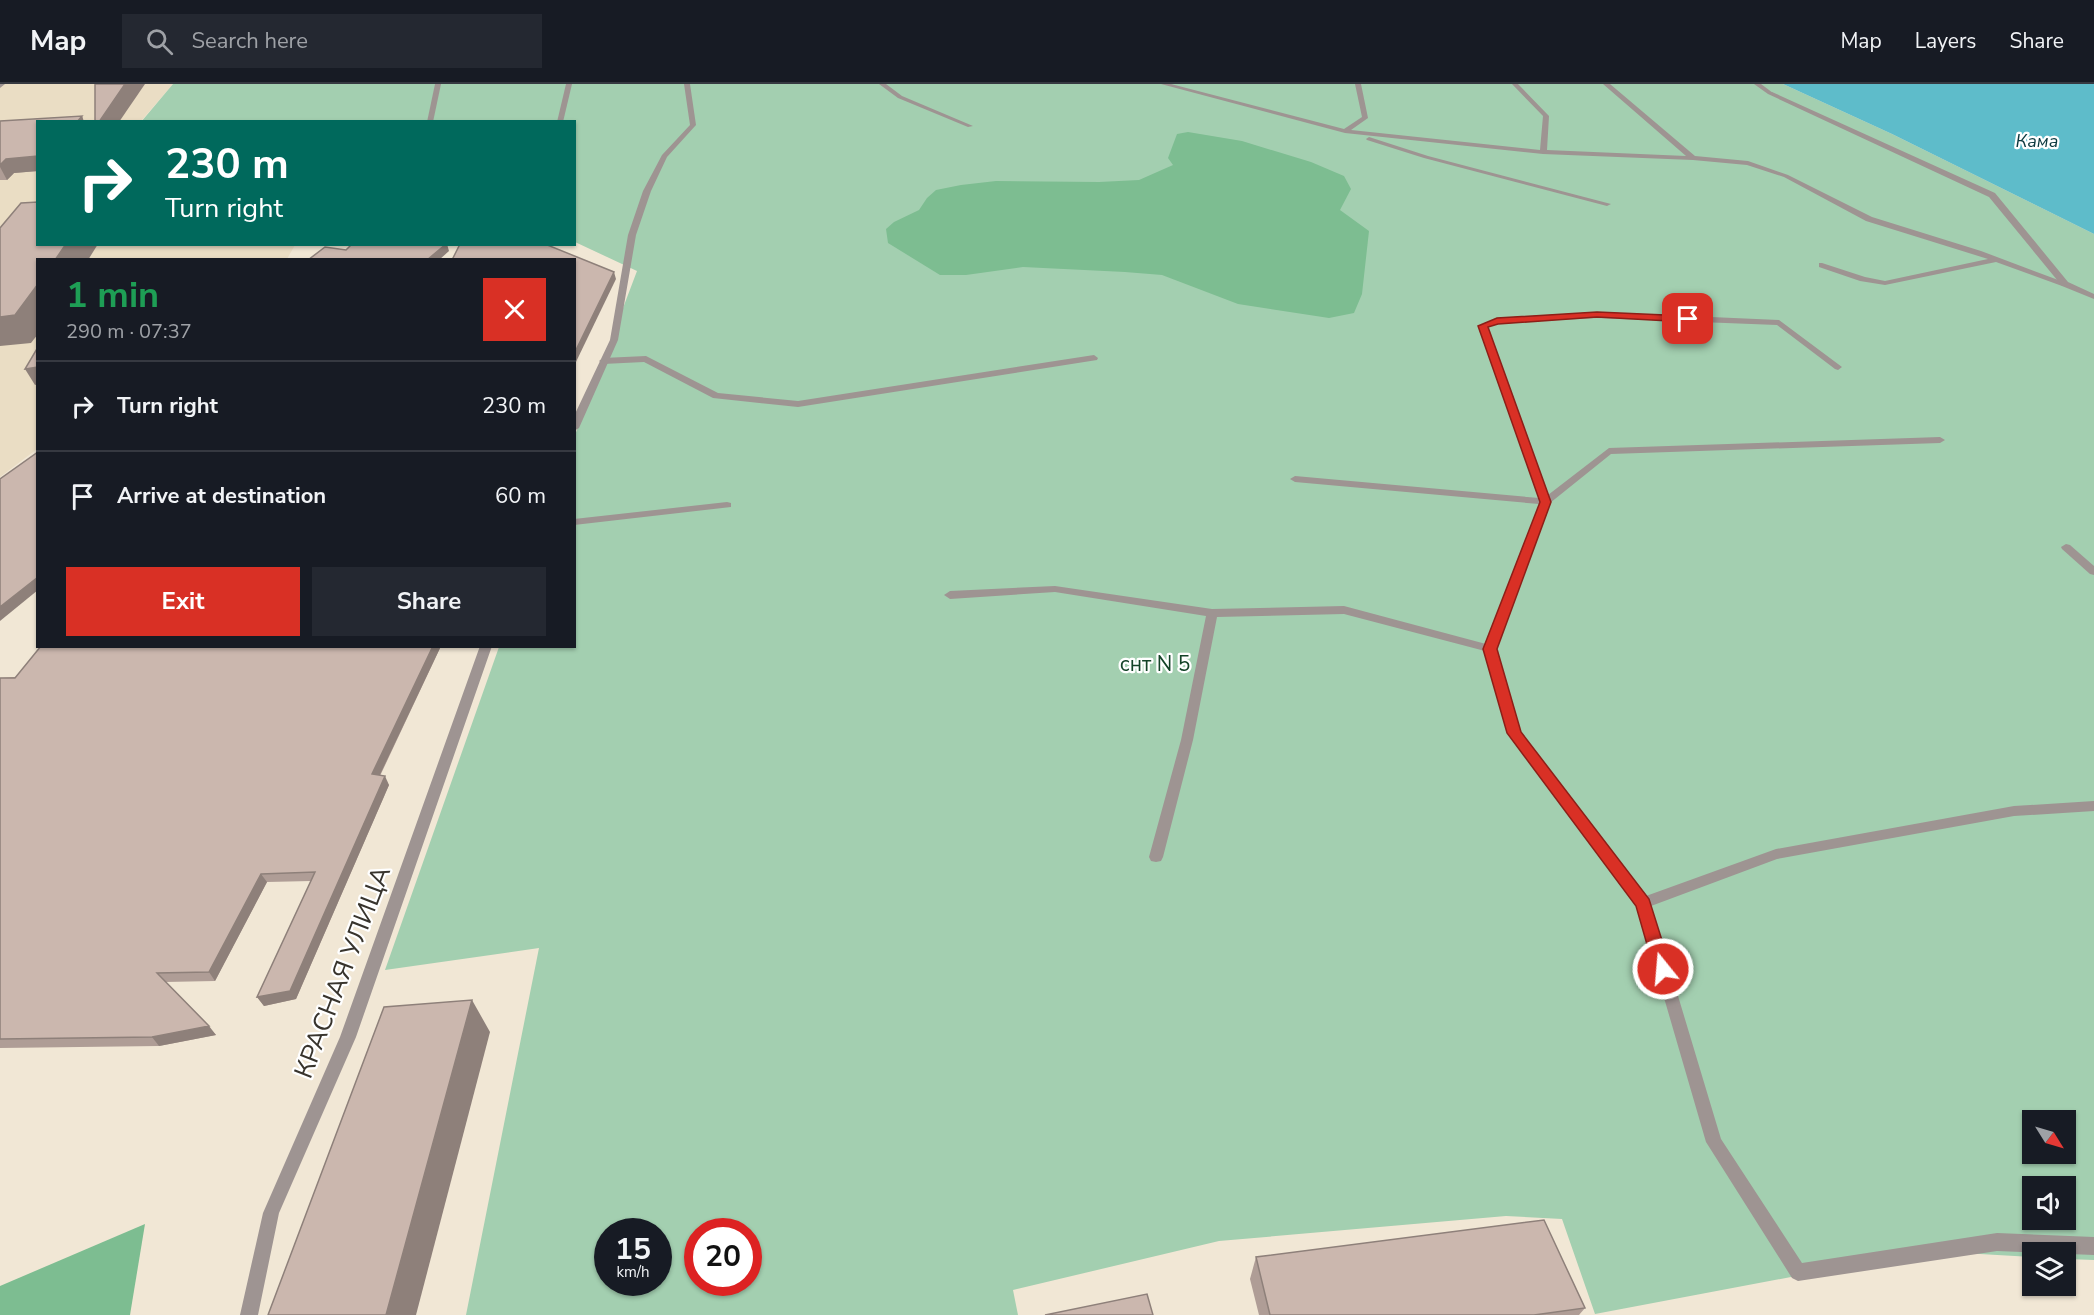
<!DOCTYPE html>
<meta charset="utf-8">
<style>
:root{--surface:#171b24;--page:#242831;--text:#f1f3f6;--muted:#9ea1a6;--line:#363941;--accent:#d93025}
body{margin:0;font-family:"Nunito Sans",sans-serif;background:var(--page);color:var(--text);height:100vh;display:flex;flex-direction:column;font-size:22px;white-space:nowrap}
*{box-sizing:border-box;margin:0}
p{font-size:20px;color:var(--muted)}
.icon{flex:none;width:33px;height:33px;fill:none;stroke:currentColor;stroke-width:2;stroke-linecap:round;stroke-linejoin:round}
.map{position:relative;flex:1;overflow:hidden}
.drawer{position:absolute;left:36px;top:174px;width:540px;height:390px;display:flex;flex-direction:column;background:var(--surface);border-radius:0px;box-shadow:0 2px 4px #0004}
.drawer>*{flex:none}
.top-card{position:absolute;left:36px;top:36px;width:540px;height:126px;border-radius:0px;box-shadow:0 2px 4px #0004;background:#00695c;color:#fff;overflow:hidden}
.needle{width:39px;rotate:127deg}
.buttons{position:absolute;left:2022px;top:1026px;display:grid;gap:12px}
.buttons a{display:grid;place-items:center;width:54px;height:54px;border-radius:0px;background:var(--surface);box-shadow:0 2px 4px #0004;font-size:30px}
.speed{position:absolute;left:594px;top:1134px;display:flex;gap:12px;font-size:30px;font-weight:700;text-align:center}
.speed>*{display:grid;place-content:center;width:78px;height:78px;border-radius:50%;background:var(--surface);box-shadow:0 2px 4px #0004;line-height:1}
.speed small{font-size:15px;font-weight:400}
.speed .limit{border:9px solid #d22;background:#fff;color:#111}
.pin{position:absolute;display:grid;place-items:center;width:51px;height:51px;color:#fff;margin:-26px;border-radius:12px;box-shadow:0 3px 9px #0006}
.me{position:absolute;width:66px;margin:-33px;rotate:343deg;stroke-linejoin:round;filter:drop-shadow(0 0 4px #0008)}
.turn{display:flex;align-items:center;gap:21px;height:126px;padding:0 30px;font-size:27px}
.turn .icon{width:78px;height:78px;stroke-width:2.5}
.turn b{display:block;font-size:42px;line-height:51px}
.round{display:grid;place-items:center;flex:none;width:63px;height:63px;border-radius:0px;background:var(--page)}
.summary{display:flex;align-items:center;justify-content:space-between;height:102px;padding:0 30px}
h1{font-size:36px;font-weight:700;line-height:45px;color:#1e9e55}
.primary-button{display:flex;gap:12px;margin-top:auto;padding:12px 30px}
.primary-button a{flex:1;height:69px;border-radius:0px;background:var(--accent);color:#fff;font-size:24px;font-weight:700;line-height:69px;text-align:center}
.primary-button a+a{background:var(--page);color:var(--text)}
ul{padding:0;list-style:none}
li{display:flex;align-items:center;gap:18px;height:90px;padding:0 30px;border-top:2px solid var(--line)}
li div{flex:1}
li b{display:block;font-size:22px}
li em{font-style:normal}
header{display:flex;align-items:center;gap:36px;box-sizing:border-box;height:84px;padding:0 30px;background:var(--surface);border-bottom:2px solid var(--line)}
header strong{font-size:28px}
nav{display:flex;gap:33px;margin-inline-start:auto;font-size:21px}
.search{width:420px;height:54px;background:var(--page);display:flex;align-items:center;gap:15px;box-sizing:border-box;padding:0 21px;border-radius:0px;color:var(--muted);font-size:22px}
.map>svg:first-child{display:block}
.built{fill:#eaddc4}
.green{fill:#a3cfb0;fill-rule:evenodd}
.forest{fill:#7dbd91}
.water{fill:#5ebcca}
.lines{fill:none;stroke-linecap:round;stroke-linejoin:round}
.lane{fill:#9e9492;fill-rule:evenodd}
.street{fill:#9e9492;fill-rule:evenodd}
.wall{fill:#af9d96}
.shaded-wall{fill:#8e807a}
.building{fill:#cbb7ae;stroke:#8e807a;stroke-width:1.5}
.route{fill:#d93025;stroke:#8d1f18;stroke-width:1.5}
.labels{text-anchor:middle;stroke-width:4.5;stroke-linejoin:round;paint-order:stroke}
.far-water-label{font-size:18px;font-style:italic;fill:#0b393f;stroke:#fff}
.park-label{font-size:21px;fill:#134327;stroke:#fff}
.near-street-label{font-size:26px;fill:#38342d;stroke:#fff}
</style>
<header>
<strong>Map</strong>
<div class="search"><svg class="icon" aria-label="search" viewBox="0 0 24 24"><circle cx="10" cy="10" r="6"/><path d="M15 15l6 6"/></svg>Search here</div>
<nav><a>Map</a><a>Layers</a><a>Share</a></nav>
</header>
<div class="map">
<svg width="2094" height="1231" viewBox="0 0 2094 1231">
<rect width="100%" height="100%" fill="#f1e7d5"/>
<polygon class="built" points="0,0 173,0 141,37 38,38 38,160 295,161 287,175 38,176 37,365 0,393"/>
<path class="green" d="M173,0H1783L1892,50L2094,150V1176L2066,1175V1168H2032V1173L1928,1167L1595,1230L1562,1135L1506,1132L1219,1157L1013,1206L1018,1231H466L539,864L385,886L499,563L574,562L575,351L637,187L575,158L574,38H141ZM2032,1036H2066V1070H2032ZM2032,1102H2066V1136H2032ZM608,1148H658V1198H608ZM698,1148H748V1198H698Z"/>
<g class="forest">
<polygon points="1188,48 1242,57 1311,78 1344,92 1351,105 1340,126 1369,147 1362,210 1354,229 1329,234 1238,220 1162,191 1125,188 1023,183 966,191 940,191 888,159 886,145 894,138 919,126 927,114 936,106 961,101 996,97 1099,98 1139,96 1173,81 1168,74 1177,50"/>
<polygon points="145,1140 130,1231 0,1231 0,1202"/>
</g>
<polygon class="water" points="1783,0 2094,0 2094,150 1892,50"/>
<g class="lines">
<g class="lane">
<polygon points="0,0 5,0 0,4"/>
<polygon points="435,0 441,0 433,38 427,38"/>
<polygon points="566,0 572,0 563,38 557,38"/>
<polygon points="879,0 886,0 902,12 973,42 968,43 898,14"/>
<polygon points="1161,0 1171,0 1344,45 1362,33 1355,0 1361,0 1368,34 1351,46 1540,66 1543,32 1512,0 1518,0 1549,32 1547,66 1686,72 1603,0 1610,0 1695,72 1748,77 1788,91 1872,133 1981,167 2069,200 2062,202 1996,178 1885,201 1860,197 1819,183 1819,179 1822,179 1865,193 1885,197 1988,175 1866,137 1784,93 1747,81 1693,76 1543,70 1345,49"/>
<polygon points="1754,0 1761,0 1773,9 1768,10"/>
<polygon points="1369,53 1428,72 1611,120 1607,122 1424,74 1367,56 1366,55"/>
<polygon points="447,160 480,160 477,162 450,162"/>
<polygon points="1597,228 1779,236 1842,283 1838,286 1835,285 1777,241 1597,234 1497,239 1488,243 1548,411 1609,364 1940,353 1945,356 1940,359 1611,370 1550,419 1496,565 1520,648 1646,812 1776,765 2014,722 2094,717 2094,727 2014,732 1777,775 1651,822 1721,1055 1802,1179 1997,1149 2094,1153 2094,1171 1997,1167 1798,1197 1792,1194 1706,1058 1637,821 1510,652 1485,567 1344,530 1217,533 1193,656 1163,773 1161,777 1156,778 1151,777 1149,773 1181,656 1206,532 1055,508 950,515 944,511 950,507 1055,502 1212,525 1344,522 1486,560 1539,420 1295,398 1290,395 1295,392 1539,414 1479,242 1496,234"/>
<polygon points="1094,271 1098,274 1097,276 798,323 713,314 644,278 603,280 599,277 603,274 646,272 718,309 798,317"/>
<polygon points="727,418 731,419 731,423 574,441 574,435"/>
<polygon points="2066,460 2070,461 2094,482 2094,491 2090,490 2062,465 2061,463"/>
</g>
<g class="street">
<polygon points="684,0 690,0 696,41 667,73 651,107 636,151 618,256 579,344 574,347 574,332 610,256 628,151 643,107 662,71 690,41"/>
<polygon points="1768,8 1772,8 1995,109 2068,198 2094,210 2094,215 2062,202 1989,113 1768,10"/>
<polygon points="480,562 492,562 356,953 279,1129 258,1231 240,1231 263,1129 340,953"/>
</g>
</g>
<g class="wall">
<polygon points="82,32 84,38 38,38 38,87 14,89 7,96 0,96 0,37"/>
<polygon points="441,562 380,692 389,701 296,915 264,922 257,913 311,797 267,798 215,897 165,898 216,951 159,962 0,964 0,594"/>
<polygon points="1256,1173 1585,1224 1579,1231 1259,1231 1250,1195"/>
</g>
<g class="shaded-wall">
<polygon points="125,0 145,0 119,38 99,38"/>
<polygon points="82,32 84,38 77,38"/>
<polygon points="38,72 38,87 14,89 7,96 0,83 0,81 6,75"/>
<polygon points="66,160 98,160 88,176 55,176"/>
<polygon points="446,160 447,160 449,167 439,176 427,176"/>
<polygon points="614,188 616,195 574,282 574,270"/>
<polygon points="38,200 38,250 31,259 0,262 0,233"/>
<polygon points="38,283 38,300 35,301 25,285"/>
<polygon points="38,493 38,506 0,537 0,523"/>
<polygon points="433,562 441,562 376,699 372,690"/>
<polygon points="385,692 389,701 296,915 264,922 257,913"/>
<polygon points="261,790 267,798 215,897 209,888"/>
<polygon points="472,916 490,948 416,1231 386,1231"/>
<polygon points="209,942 216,951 159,962 152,953"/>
</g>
<g class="building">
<polygon points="95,0 125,0 99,38 95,38"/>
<polygon points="82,32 77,38 38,38 38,72 6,75 0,81 0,37"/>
<polygon points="38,118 38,160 66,160 55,176 38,176 38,200 15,231 0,233 0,144 21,119"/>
<polygon points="352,160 446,160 427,176 308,176 325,163 346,166"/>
<polygon points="460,160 545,160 614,188 574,270 574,176 452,176"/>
<polygon points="38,263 38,283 25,285"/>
<polygon points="38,368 38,493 0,523 0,395"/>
<polygon points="41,562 433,562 372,690 385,692 290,907 257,913 315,788 261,790 209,888 157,889 209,942 152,953 0,955 0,594 15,594"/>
<polygon points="472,916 386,1231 268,1231 384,923"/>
<polygon points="1544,1136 1585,1224 1534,1231 1270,1231 1256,1173"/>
<polygon points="1147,1210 1153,1231 1045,1231"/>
</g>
<polygon class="route" points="1597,228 1688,232 1693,235 1688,238 1597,233 1498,240 1488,243 1551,418 1497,565 1521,648 1649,815 1671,885 1669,889 1663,892 1657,889 1654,885 1636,822 1507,649 1483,565 1540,418 1478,242 1497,234"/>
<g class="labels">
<g class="far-water-label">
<text x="2037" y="63">Кама</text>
</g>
<g class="park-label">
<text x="1155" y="587">снт N 5</text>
</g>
<g class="near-street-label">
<text transform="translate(342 888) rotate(-69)" y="9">КРАСНАЯ УЛИЦА</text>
</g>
</g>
</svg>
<div class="buttons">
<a><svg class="needle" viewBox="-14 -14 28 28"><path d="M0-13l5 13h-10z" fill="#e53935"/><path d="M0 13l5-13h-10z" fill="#9ea1a6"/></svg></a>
<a><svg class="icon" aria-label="sound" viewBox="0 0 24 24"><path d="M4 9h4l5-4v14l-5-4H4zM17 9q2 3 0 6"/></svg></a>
<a><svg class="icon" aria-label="layers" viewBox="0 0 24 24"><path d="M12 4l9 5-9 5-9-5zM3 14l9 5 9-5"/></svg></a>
</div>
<div class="speed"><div>15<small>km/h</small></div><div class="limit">20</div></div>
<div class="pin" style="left:1688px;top:235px;background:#d93025"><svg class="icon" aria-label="arrive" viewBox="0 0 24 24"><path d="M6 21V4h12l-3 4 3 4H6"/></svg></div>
<svg class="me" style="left:1663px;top:885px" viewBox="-20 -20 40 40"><circle r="17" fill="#d93025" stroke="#fff" stroke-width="3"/><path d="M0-11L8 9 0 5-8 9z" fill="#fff"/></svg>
<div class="top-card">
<div class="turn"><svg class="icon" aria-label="right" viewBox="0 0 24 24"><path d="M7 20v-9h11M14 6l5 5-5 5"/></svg><div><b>230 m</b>Turn right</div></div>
</div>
<section class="drawer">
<div class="summary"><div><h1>1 min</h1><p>290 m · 07:37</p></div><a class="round" style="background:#d93025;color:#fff"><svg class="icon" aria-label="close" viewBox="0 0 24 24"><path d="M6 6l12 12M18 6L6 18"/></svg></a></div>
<ul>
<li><svg class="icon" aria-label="right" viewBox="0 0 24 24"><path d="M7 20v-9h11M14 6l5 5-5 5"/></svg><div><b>Turn right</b></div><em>230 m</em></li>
<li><svg class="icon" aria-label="arrive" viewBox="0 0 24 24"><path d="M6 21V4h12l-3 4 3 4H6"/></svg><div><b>Arrive at destination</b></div><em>60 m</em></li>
</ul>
<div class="primary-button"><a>Exit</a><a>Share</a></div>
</section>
</div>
